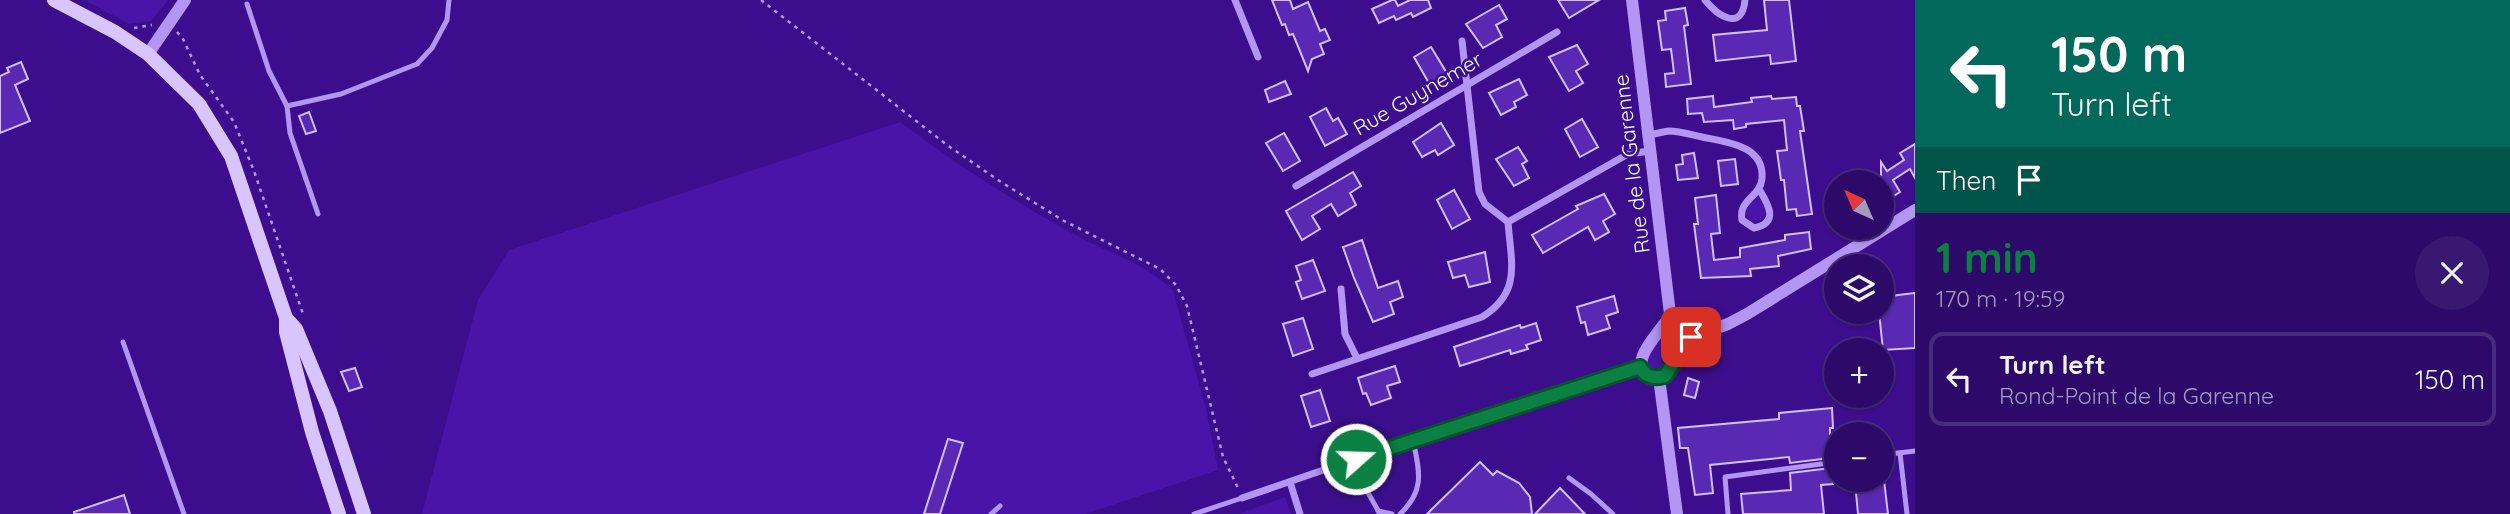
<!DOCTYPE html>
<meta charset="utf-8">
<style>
:root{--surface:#2d0a6a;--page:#391872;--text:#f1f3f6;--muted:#a79ac1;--line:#482b7e;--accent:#0b8043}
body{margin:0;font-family:Quicksand,sans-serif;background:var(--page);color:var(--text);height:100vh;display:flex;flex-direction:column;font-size:26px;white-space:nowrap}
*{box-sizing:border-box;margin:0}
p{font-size:23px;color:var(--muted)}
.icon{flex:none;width:38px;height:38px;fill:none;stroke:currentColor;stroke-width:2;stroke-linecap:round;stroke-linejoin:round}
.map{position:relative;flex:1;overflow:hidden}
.panel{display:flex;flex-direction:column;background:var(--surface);width:595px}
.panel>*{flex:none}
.guide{background:#00695c;color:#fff;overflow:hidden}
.needle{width:46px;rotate:316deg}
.fabs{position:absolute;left:1824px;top:170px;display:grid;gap:14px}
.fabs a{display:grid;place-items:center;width:70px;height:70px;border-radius:50%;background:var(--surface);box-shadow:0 2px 5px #0004,0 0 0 2px var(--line);font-size:35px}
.pin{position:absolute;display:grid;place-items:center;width:60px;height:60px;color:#fff;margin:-30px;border-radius:14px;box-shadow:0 4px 10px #0006}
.me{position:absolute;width:77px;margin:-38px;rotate:70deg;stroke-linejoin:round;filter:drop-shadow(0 0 5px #0008)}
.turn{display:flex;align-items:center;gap:24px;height:147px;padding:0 21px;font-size:32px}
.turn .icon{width:91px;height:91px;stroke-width:2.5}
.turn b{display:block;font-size:49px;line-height:60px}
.then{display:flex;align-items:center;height:66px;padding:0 21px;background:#0003;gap:14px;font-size:26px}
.round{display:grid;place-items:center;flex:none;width:74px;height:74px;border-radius:37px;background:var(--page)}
.headline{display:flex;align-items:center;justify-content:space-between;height:119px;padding:0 21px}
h1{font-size:42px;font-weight:700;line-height:52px;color:var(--accent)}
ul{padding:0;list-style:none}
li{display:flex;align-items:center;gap:21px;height:94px;margin:0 14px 10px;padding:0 7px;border:4px solid var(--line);border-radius:14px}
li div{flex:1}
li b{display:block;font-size:26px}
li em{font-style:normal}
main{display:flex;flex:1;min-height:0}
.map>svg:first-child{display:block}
.green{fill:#4815a8}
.building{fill:#5929b3;stroke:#d3bdfe;stroke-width:2}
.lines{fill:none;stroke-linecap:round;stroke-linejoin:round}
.path{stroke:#b595f3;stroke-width:2.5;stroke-dasharray:3.5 5;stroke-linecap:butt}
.service{stroke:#b595f3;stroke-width:5}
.minor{stroke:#b595f3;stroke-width:7}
.tertiary{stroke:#b595f3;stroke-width:12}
.secondary{stroke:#d9c5fd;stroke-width:14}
.route-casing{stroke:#07532c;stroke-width:18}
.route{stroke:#0b8043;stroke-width:12}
.labels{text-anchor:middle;stroke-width:5;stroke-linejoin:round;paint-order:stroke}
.street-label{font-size:21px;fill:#fff;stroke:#3c0e8d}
</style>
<main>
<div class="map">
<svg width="1915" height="514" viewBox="0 0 1915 514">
<rect width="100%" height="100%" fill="#3c0e8d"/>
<g class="green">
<polygon points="84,0 168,0 151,21 129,24"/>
<path d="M900,122C957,165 1018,204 1081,238C1111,254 1149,265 1173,291L1206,409L1218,470L1085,514H422L478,300L509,250Z"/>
<path d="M1758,196C1762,205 1769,211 1762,220L1752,221L1748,218L1746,210L1750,201Z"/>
<path d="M1672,329L1680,333L1682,342L1663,369L1654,371L1647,364C1649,353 1661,335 1672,329Z"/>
<polygon points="1285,497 1291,514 1239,514"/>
</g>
<g class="building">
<polygon points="1272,0 1290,0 1293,9 1308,2 1320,31 1325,29 1330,40 1320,44 1324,54 1312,59 1308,71 1293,34 1289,35 1285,24 1282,25"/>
<polygon points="1392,0 1395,0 1398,6 1410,0 1428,0 1431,8 1413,17 1411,13 1396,20 1394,16 1379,23 1372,9"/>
<polygon points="1558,0 1599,0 1569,18"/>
<polygon points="1764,0 1789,0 1796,61 1771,64 1770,55 1716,61 1713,35 1767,30"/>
<polygon points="1499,5 1507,19 1496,25 1502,37 1483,48 1466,24"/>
<polygon points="1685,8 1688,25 1684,26 1691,84 1666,87 1665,74 1674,73 1671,49 1662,50 1658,21 1666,20 1665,11"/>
<polygon points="1577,45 1588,64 1576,71 1583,83 1569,91 1549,57"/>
<polygon points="1431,47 1448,75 1430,85 1414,57"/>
<polygon points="21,62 28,79 15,85 30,121 0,133 0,76 9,72 7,68"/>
<polygon points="1519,79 1527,95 1514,102 1516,107 1501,115 1489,93"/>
<polygon points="1285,81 1291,94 1269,102 1265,90"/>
<polygon points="1713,96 1714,107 1752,102 1751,98 1771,96 1772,99 1796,97 1797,106 1800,106 1804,131 1800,131 1812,214 1797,216 1796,209 1787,210 1784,180 1781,180 1777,151 1787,150 1784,120 1746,124 1746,127 1734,129 1733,120 1704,122 1702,113 1688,114 1687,99"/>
<polygon points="1326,108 1333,121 1338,118 1347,134 1325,146 1310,117"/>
<polygon points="309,112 316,131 306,134 299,116"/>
<polygon points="1582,119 1598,147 1580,157 1565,129"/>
<polygon points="1441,123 1454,145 1438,155 1435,150 1422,157 1413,142"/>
<polygon points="1284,133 1300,161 1283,171 1266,143"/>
<polygon points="1915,144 1915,178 1910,169 1893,180 1900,192 1886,201 1881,194 1881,162 1887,171 1904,160 1900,153"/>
<polygon points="1518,147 1527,161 1522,164 1529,178 1514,186 1496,159"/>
<polygon points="1694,153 1698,178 1678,180 1676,165 1683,164 1682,155"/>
<polygon points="1735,159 1738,184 1721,186 1718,161"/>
<polygon points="1353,172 1361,186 1350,193 1356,205 1338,216 1331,204 1312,216 1320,229 1302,240 1286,211"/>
<polygon points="1454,190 1470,219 1452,229 1437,200"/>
<polygon points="1604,194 1615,214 1603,221 1609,232 1595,240 1588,227 1543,253 1532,235 1578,209 1576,206"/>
<polygon points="1716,195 1720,233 1711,234 1714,260 1740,257 1740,248 1785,240 1785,235 1809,232 1811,249 1778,256 1779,266 1750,269 1751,276 1701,278 1694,224 1698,224 1695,198"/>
<polygon points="1362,240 1378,288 1398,281 1403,297 1390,302 1394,314 1373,322 1354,278 1343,247"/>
<polygon points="1485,252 1490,282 1469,287 1465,275 1453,278 1448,262"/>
<polygon points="1313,260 1325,291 1302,299 1296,282 1301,280 1296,266"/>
<polygon points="1915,293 1915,348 1883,350 1879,312 1883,312 1882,297"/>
<polygon points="1614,296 1618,312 1606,316 1610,328 1588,335 1585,322 1581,323 1577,307"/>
<polygon points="1303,318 1313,349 1293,356 1283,324"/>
<polygon points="1536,323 1541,340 1526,345 1528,349 1511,354 1510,350 1460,366 1454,347 1520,325 1521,328"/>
<polygon points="1395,366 1400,382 1387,386 1391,398 1371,405 1366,393 1363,394 1358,378"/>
<polygon points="355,368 362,387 349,391 341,372"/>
<polygon points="1688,378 1699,382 1695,398 1684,395"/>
<polygon points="1320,390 1330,421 1311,427 1301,396"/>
<polygon points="1832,408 1833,428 1830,428 1830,458 1790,463 1789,457 1710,465 1713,493 1695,495 1688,448 1680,448 1678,428 1779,419 1779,413"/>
<polygon points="948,439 963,443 940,514 924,514"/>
<polygon points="1480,462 1493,475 1497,471 1519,483 1530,497 1532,514 1427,514"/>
<polygon points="1831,468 1833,484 1821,485 1824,514 1743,514 1741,494 1791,490 1790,473"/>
<polygon points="1884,480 1888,514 1858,514 1855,482"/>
<polygon points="1560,488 1585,514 1535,514"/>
<polygon points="124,495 130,514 74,514 74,512"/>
</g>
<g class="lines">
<g class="path">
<polyline points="761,0 947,145 1001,182 1064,221 1160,269 1176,285 1187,306 1223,457 1239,490"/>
<polyline points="134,28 152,25"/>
<polyline points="177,32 183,39 200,75 234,122 254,171 303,314"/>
</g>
<g class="service">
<polyline points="247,4 269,71 287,106 290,133 318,214"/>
<polyline points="287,106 341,94 417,64 432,48 447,20 449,0"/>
<polyline points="123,342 184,514"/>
<polyline points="1900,453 1907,514"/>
<polyline points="1881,455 1915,451"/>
<polyline points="1356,459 1367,491 1380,514"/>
<polyline points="1569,478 1591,494 1613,514"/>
<polyline points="1378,511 1392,514"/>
<polyline points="991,514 1000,506"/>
<polyline points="1194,514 1242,498"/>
<path d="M1400,514C1426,490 1419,470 1413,440"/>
<polyline points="1728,514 1725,477 1836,462"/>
</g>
<g class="minor">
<polyline points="1235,0 1258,57"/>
<path d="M1705,0C1717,15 1742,33 1745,0"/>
<polyline points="1462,41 1479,192 1485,204 1508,222"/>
<path d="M1648,135C1655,134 1662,132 1669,131C1680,131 1692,135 1702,137C1726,142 1765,145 1762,179C1760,197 1738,200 1742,220L1754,228C1780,223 1768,204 1759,189"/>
<polyline points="1296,186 1557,32"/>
<polyline points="1341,289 1345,334 1357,358"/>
<path d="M1312,374L1482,317C1522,292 1511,263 1508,222L1628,154L1650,151"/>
<polyline points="1290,482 1300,514"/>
<polyline points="1242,498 1396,445 1640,367"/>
</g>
<g class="tertiary">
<polyline points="1632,0 1671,322"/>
<polyline points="148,54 185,0"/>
<path d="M1671,322L1685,328L1691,337L1666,376C1659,378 1655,379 1649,375C1628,364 1656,336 1665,323Z"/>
<polyline points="1691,337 1728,324 1747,314 1915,210"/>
<polyline points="1659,378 1677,514"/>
</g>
<g class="secondary">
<polyline points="54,0 115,32 148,54 199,104 231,156 286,318 286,332 312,432 339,514"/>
<polyline points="286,318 296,329 330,411 364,514"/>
</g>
</g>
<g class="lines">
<defs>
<path id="route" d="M1356,459L1640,367C1645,377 1655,379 1665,376L1691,337"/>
</defs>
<use href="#route" class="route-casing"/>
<use href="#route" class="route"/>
</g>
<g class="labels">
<g class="street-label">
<text transform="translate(1418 94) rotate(-30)" y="7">Rue Guynemer</text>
<text transform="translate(1632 164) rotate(-97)" y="7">Rue de la Garenne</text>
</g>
</g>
</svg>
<div class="fabs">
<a><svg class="needle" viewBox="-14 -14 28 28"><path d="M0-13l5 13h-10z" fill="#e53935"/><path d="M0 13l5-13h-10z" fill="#a79ac1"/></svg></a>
<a><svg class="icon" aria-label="layers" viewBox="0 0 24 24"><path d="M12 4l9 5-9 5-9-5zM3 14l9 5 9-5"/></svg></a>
<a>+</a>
<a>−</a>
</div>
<div class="pin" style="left:1691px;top:337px;background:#d93025"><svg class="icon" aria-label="arrive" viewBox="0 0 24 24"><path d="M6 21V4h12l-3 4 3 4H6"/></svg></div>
<svg class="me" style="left:1356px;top:459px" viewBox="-20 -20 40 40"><circle r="17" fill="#0b8043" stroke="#fff" stroke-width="3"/><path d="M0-11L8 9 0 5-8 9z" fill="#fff"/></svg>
</div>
<section class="panel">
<div class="guide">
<div class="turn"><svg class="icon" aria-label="left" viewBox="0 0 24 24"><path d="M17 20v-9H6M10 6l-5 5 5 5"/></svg><div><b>150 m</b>Turn left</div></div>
<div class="then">Then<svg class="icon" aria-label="arrive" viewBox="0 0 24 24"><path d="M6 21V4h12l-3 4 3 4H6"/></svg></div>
</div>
<div class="headline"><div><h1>1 min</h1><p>170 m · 19:59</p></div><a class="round"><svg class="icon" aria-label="close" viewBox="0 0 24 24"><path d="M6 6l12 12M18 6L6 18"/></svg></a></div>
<ul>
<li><svg class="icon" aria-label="left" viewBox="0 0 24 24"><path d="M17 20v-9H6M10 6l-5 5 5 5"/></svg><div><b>Turn left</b><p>Rond-Point de la Garenne</p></div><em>150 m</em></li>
</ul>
</section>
</main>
